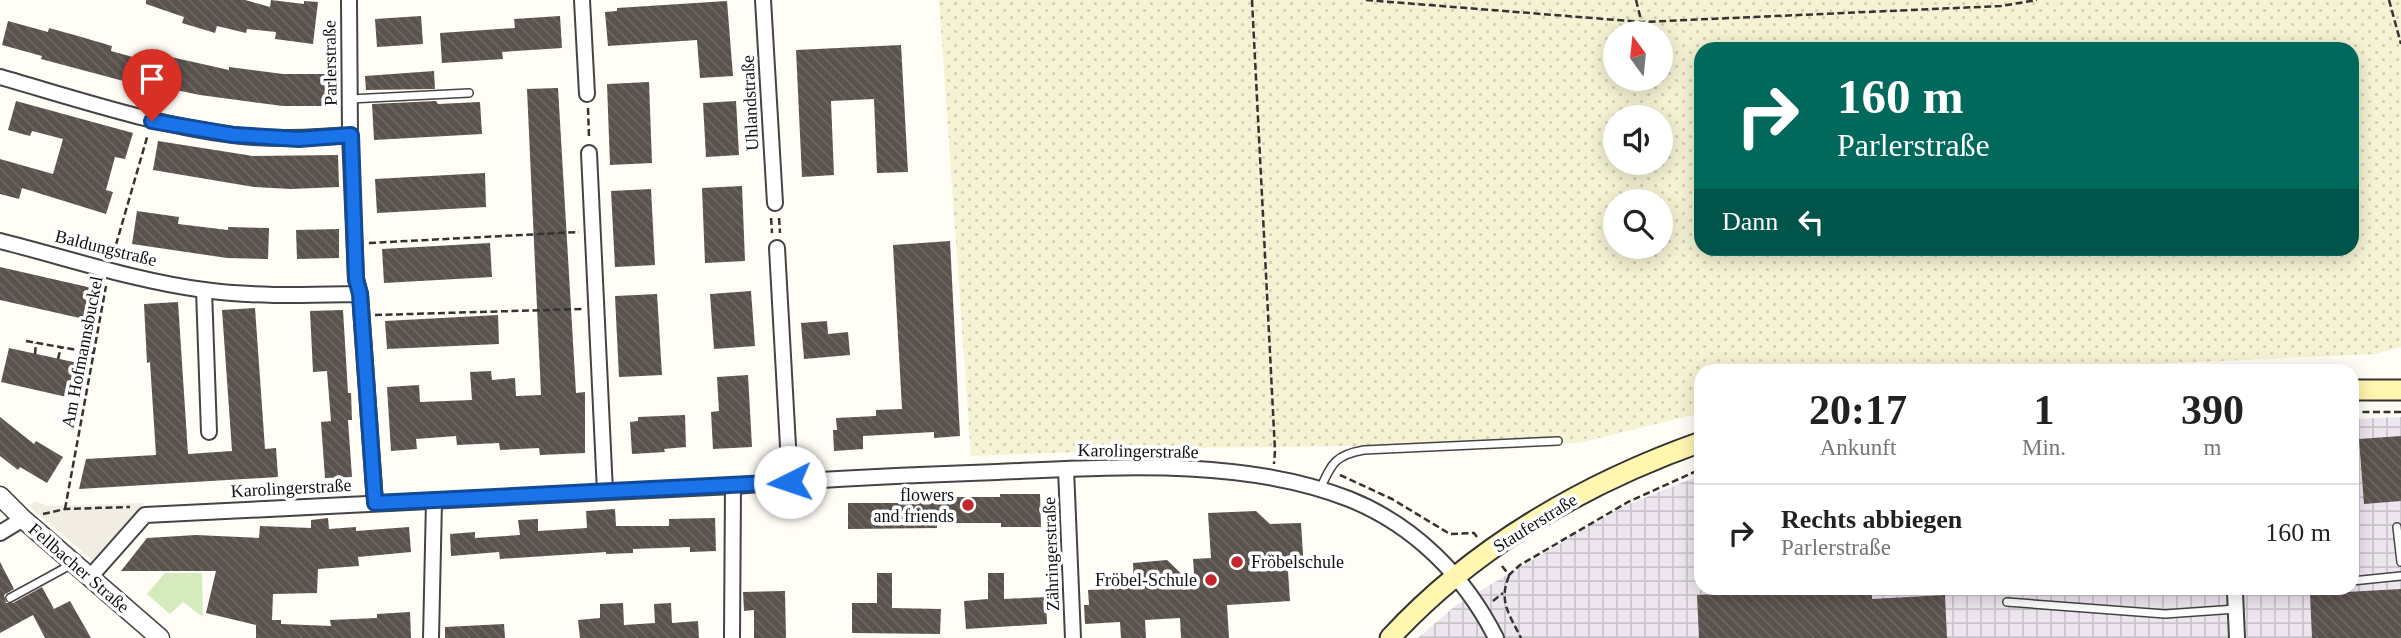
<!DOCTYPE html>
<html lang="de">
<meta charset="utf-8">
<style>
:root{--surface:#fff;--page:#f6f6f6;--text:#222;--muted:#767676;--line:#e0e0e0}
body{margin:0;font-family:Georgia,serif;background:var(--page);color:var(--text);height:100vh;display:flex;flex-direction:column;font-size:26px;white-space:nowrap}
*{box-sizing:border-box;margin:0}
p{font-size:23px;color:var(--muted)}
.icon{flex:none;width:38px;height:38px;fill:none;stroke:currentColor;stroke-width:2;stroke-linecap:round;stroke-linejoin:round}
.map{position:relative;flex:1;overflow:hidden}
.details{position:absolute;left:1694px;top:364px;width:665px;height:231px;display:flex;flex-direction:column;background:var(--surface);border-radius:21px;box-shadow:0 4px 18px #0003}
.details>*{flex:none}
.guide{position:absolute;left:1694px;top:42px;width:665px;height:214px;border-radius:21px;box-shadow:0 4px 18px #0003;background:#00695c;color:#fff;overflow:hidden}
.needle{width:46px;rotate:345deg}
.tools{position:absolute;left:1603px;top:21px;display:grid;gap:14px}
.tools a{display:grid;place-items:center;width:70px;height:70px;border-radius:50%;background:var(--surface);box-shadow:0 4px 18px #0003;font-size:35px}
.pin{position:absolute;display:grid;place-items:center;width:60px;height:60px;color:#fff;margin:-72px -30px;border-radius:50% 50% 50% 0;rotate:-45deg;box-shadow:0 0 7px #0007}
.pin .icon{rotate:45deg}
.me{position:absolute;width:77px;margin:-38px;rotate:266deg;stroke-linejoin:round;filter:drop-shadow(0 0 5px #0008)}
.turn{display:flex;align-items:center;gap:24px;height:147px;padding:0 28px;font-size:32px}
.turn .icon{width:91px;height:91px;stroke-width:2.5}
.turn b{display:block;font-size:49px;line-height:60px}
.then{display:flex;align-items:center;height:66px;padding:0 28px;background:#0003;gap:14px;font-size:26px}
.eta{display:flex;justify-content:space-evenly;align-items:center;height:119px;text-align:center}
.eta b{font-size:42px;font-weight:700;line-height:49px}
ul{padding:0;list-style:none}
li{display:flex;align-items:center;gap:21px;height:98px;padding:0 28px;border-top:2px solid var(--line)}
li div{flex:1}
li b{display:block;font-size:26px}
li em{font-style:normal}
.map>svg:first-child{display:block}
.industrial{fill:url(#industrial-grid)}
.farmland{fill:url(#farmland-dots);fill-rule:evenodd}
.garden{fill:#d5ebbd}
.plaza{fill:#f1ede2}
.building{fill:url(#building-back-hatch)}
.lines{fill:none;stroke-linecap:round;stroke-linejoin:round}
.service-casing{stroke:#444;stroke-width:10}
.minor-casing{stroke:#444;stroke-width:18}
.tertiary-casing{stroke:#444;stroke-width:21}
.secondary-casing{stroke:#333;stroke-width:23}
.path{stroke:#333;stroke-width:2.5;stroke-dasharray:7 3.5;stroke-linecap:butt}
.service{stroke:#fff;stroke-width:7}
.minor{stroke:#fff;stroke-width:14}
.tertiary{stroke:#fff;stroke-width:18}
.secondary{stroke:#fff6b0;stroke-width:19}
.route-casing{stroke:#114b97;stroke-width:18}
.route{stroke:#1a73e8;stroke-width:12}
.poi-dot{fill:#c4262e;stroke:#fff;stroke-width:2.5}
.labels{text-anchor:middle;stroke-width:7;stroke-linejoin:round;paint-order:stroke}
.street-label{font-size:18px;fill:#111;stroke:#fff}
.poi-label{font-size:18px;fill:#111;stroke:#fff;text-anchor:end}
</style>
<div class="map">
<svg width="2401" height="638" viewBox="0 0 2401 638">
<defs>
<pattern id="industrial-grid" width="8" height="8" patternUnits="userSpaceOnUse" patternTransform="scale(1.75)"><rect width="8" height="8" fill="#eee6ef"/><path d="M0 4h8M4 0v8" fill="none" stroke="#cbc4cc"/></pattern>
<pattern id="farmland-dots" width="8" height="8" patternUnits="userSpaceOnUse" patternTransform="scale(1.75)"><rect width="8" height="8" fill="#f6f3d4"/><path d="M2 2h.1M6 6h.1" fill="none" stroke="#d2cfb5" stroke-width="1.8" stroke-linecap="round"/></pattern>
<pattern id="building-back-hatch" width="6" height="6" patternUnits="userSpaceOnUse" patternTransform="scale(1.75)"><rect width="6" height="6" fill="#5a524d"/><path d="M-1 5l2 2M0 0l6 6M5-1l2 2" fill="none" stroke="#6d6662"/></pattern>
</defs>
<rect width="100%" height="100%" fill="#fffdf5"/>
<polygon class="industrial" points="2401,417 2401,638 1418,638 1456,605 1624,506 1701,475 1701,588 2352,588 2352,419"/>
<path class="farmland" d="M939,0H2401V347L2375,354L1994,371H1701V413L1578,443L1185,448L971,456ZM1615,33H1661V79H1615ZM1701,49H2352V248H1701ZM1615,117H1661V163H1615ZM1615,201H1661V247H1615Z"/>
<polygon class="garden" points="165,573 202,573 203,617 183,602 170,614 147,594"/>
<polygon class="plaza" points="35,501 48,506 144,503 92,560 30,507"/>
<g class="building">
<polygon points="146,0 245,0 270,7 271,0 304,4 304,1 318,2 313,44 275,39 276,32 247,29 246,33 217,26 215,33 182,23 184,17 146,4"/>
<polygon points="727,1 733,76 700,78 697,40 608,46 605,12 617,11 617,8"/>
<polygon points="421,16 423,44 377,47 375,19"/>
<polygon points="560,16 562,48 502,52 503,59 442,63 440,33 515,28 514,19"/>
<polygon points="8,21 48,32 49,28 78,36 112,46 111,51 169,67 171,57 229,70 229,67 283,74 330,74 330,106 283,106 200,95 147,84 146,87 41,59 42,56 2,45"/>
<polygon points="901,45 908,172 877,173 874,99 831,101 834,175 802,177 796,50"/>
<polygon points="434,71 435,89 366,90 365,76"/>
<polygon points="649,82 652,163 610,165 607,84"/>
<polygon points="558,88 576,393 585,392 585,453 540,455 539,448 500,450 499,443 457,445 456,436 416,439 417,449 391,451 387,387 419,385 420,402 472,400 470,372 491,371 492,380 515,378 516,396 541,395 527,89"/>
<polygon points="16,101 133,133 125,159 115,157 106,190 113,192 106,214 22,188 19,199 0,194 0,159 53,174 63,139 32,131 30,136 8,130"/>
<polygon points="436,101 438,104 480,102 482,134 374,140 372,104"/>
<polygon points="736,101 739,155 706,157 703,103"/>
<polygon points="158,141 253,156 338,155 339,187 291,189 254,187 153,170"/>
<polygon points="485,173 486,207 377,213 375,179"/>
<polygon points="742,186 745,261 705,263 702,188"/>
<polygon points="651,189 655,265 615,267 611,191"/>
<polygon points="137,211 179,217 178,224 228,230 228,227 269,228 268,259 227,258 132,244"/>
<polygon points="339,229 339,258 297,259 296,230"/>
<polygon points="950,241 960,436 934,438 934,432 863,436 863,449 834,451 833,430 837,430 836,418 876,416 876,410 902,409 893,245"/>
<polygon points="490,243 492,277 384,283 382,249"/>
<polygon points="0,267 92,288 84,319 0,300"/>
<polygon points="751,291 755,346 714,349 710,294"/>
<polygon points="657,294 662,375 619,377 615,296"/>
<polygon points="178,302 188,454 232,451 222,310 255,308 265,449 276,448 278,477 79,489 86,459 156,455 150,362 147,363 144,304"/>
<polygon points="343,310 348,393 351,393 352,420 348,420 352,477 325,478 321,422 331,421 327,371 313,372 310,311"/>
<polygon points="498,315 499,344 387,349 385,321"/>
<polygon points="827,321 828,334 848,332 850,355 804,359 801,323"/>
<polygon points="9,348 78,363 71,398 1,382"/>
<polygon points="748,375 752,447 713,449 711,412 719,411 717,377"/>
<polygon points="685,415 686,447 664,449 665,452 632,454 630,422 638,421 638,417"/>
<polygon points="0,417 34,444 36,441 63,457 47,483 20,467 18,470 0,456"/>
<polygon points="2401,436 2401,501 2364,504 2359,439"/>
<polygon points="1000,494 1040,494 1041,527 1001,527 1001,523 937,523 937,528 848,529 848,503 952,503 952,497 1000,497"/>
<polygon points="615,509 616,526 669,526 669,519 715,518 716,551 690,552 690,547 633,549 633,553 606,554 606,552 500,559 499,552 451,556 450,534 475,532 475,538 520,535 518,520 538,519 538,531 587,528 586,511"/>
<polygon points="1256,511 1270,524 1301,523 1304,570 1288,571 1290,601 1227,605 1229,638 1181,638 1180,618 1145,620 1146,638 1121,638 1120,622 1085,624 1084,605 1089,605 1088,590 1134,587 1133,563 1167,560 1195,587 1193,559 1211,558 1208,513"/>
<polygon points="328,518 329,529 356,527 356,531 409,527 411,552 358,557 359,566 318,569 317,593 273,594 272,620 281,620 281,624 331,626 330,620 377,618 377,614 410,612 411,638 256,638 256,625 206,613 216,571 121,571 147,538 196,535 259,538 260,526 311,528 311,520"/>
<polygon points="0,562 14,589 4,595 6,603 13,603 42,587 54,609 70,601 91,638 45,638 33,615 0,633"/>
<polygon points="877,573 892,573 892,608 941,609 940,634 852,633 852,603 877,603"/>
<polygon points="988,573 1004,573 1004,599 1046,597 1047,624 966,629 964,601 988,599"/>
<polygon points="1748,588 1872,588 1872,599 1945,595 1947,638 1699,638 1697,595 1749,593"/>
<polygon points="2401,589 2401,638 2312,638 2310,594"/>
<polygon points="785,591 786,638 754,638 754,610 744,611 743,592"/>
<polygon points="623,603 624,625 655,623 654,604 671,603 672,623 698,621 699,638 580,638 578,620 600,618 600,604"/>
<polygon points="504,624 505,638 445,638 445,627"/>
</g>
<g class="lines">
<defs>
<g id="service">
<polyline points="350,99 469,93"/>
<path d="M1320,489C1332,463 1335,455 1364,450L1558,441"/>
<polyline points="2397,527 2401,562"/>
<polyline points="2352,581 2401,576"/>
<polyline points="10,598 74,563"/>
<polyline points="2007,602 2165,614 2236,609"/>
</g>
<g id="minor">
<polyline points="349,0 350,135 356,279 360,294 375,503"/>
<polyline points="582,0 587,94"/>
<polyline points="763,0 775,203"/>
<path d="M0,77C77,99 154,125 233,135C272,140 311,138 350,135"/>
<polyline points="589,153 605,492"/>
<path d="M0,241C68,258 135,281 204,290C255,297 308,295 360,294"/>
<polyline points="777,248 790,482"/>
<polyline points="204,290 209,432"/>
<polyline points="1066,469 1073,638"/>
<polyline points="0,533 23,519"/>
<path d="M91,576L145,515L733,486C821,479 909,475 997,472C1111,467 1242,457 1349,499C1414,525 1465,576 1496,638"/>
<polyline points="2235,593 2237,638"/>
<polyline points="431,638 434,501"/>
<polyline points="732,638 733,486"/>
</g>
<polyline id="tertiary" points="0,496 23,519 160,638"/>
<g id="secondary">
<polyline points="2352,390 2401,390"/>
<path d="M1390,638C1474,547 1585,483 1701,442"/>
</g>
</defs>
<use href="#service" class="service-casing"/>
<use href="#minor" class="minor-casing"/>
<use href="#tertiary" class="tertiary-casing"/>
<use href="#secondary" class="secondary-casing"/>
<g class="path">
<polyline points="1252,0 1275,451 1274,464"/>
<polyline points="1366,0 1642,22 2001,6 2037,0"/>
<polyline points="1636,0 1641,20"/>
<polyline points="2389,0 2401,44"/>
<polyline points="588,108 589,137"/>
<polyline points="771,218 772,233"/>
<polyline points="779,218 780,233"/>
<polyline points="369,243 579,232"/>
<polyline points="113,255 148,134"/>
<polyline points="375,315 582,309"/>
<polyline points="26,341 94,353"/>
<polyline points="35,354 36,343"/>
<polyline points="58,359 61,347"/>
<polyline points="2352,412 2401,412"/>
<polyline points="1340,475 1392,499 1450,534 1474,533 1477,537"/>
<polyline points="65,509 106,286"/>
<polyline points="43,514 65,509 130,507"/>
<polyline points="1502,566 1509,575 1520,565 1628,502 1701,469"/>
<path d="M1509,576C1498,602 1510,615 1521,638"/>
<polyline points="1493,601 1503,593"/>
</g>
<use href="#service" class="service"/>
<use href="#minor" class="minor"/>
<use href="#tertiary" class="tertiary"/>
<use href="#secondary" class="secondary"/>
</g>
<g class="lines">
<defs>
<polyline id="route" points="152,121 234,135 299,139 351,135 356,279 360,294 375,503 790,482"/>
</defs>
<use href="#route" class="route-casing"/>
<use href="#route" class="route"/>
</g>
<g class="poi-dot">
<circle cx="968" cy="505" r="7"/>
<circle cx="1237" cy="562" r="7"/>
<circle cx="1211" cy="580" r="7"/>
</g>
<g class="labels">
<g class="street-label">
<text transform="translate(330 63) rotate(-91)" y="6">Parlerstraße</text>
<text transform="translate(750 103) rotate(-93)" y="6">Uhlandstraße</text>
<text transform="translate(106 248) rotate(14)" y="6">Baldungstraße</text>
<text transform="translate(82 352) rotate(-79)" y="6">Am Hofmannsbuckel</text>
<text transform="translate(1138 451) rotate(1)" y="6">Karolingerstraße</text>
<text transform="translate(291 488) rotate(-3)" y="6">Karolingerstraße</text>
<text transform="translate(1535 523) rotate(-32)" y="6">Stauferstraße</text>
<text transform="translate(1051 554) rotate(-92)" y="6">Zähringerstraße</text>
<text transform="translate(79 568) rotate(41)" y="6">Fellbacher Straße</text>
</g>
<g class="poi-label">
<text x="954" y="501">flowers<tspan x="954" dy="21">and friends</tspan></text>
<text x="1251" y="568" text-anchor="start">Fröbelschule</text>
<text x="1197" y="586">Fröbel-Schule</text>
</g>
</g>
</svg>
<div class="tools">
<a><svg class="needle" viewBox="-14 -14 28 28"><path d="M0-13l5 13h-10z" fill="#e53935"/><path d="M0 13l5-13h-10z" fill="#767676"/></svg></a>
<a><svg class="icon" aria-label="sound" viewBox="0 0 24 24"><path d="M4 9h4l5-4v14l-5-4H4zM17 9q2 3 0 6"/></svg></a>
<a><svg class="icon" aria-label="search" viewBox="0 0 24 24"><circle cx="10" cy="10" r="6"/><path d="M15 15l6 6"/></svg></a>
</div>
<div class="pin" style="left:152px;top:121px;background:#d93025"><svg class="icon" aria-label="arrive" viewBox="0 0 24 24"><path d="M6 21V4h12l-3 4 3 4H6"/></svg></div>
<svg class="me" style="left:790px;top:482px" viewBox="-20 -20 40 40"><circle r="19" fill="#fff"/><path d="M0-13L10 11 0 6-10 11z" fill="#1a73e8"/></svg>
<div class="guide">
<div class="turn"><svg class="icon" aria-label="right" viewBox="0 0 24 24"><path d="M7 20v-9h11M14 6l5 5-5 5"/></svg><div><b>160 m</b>Parlerstraße</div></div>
<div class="then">Dann<svg class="icon" aria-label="left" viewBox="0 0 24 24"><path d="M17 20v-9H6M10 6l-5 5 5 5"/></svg></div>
</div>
<section class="details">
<div class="eta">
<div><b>20:17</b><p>Ankunft</p></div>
<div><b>1</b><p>Min.</p></div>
<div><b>390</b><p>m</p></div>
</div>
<ul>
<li><svg class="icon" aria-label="right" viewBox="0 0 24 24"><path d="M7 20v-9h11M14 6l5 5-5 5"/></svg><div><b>Rechts abbiegen</b><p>Parlerstraße</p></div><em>160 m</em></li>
</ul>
</section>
</div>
